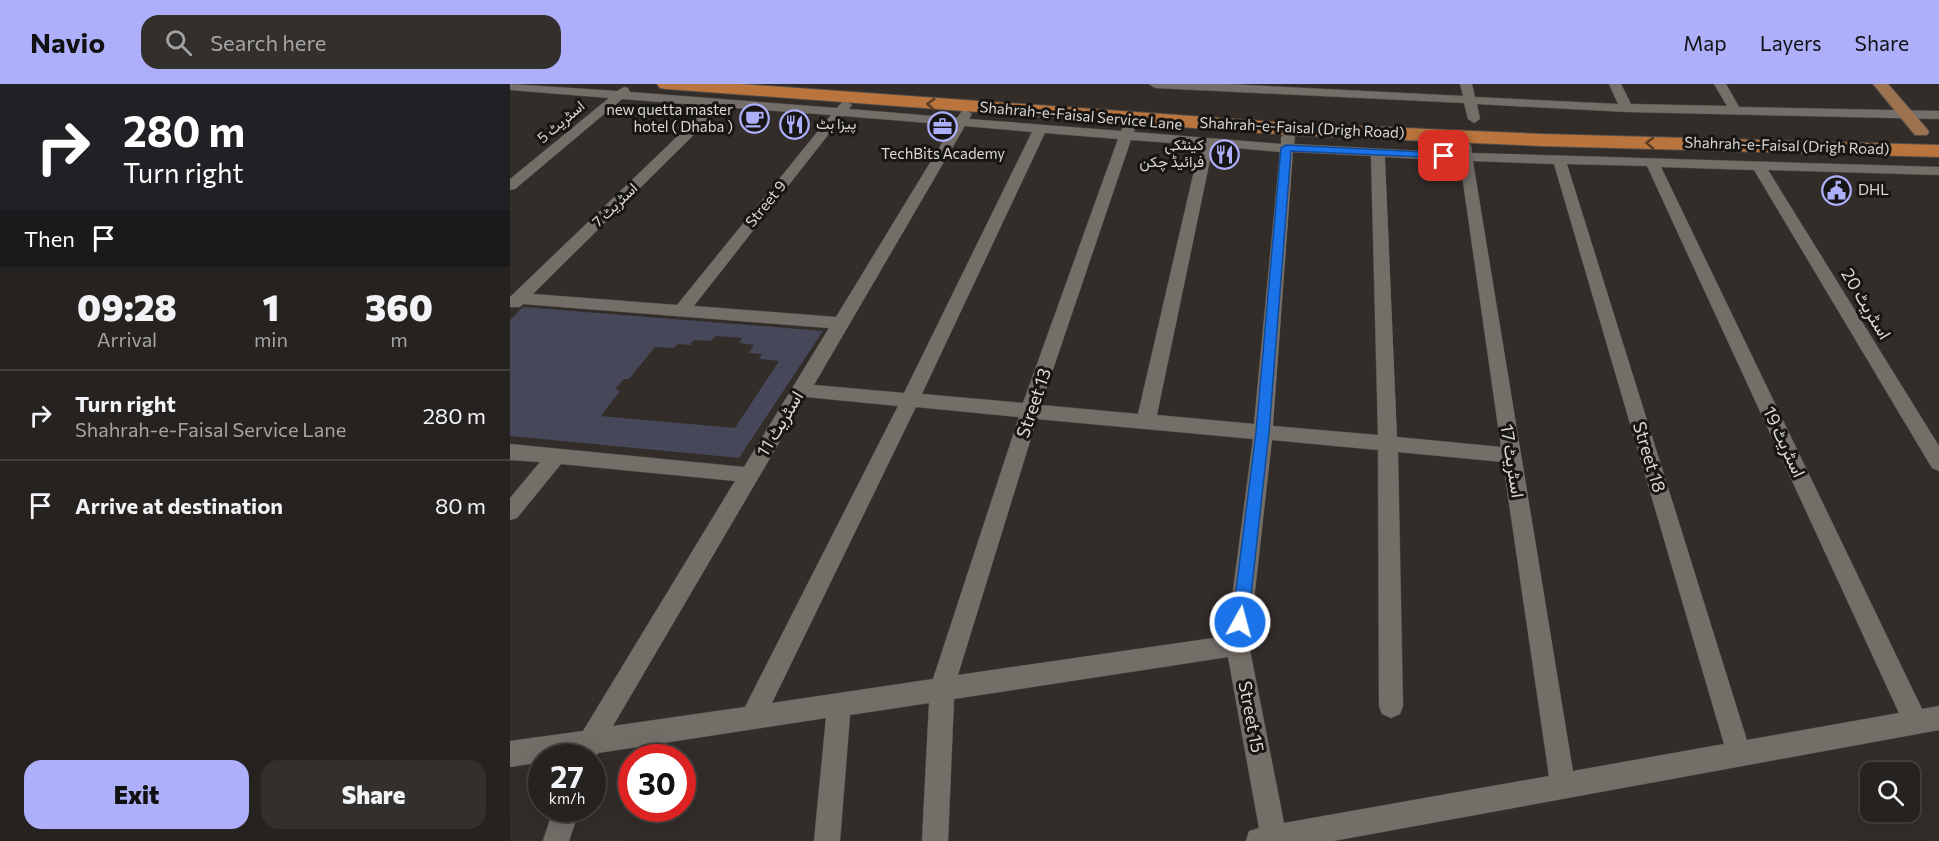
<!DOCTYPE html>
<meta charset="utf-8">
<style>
:root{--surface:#26221f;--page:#322f2c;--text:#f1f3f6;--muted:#a4a4a4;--line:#423f3d;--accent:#adaffb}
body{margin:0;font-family:Commissioner,Vazirmatn,sans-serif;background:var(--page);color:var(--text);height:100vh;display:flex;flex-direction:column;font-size:22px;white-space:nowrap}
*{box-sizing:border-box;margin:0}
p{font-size:20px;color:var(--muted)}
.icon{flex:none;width:33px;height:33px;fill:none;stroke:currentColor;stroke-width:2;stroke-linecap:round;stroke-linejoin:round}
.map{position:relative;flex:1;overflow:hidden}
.panel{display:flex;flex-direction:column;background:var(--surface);width:510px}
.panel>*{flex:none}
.hud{background:#202124;color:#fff;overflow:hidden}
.buttons{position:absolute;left:1350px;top:678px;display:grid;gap:12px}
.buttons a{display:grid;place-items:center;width:60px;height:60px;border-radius:12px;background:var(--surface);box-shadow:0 6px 24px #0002,0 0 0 2px var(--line);font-size:30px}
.speed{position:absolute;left:18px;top:660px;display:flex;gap:12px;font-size:30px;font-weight:700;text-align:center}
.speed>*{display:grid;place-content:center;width:78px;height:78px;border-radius:50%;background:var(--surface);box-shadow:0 6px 24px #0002,0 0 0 2px var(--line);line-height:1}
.speed small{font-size:15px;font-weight:400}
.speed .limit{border:9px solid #d22;background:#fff;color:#111}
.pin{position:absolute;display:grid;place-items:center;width:51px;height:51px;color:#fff;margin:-26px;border-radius:12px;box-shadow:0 3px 9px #0006}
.me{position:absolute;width:66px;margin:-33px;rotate:7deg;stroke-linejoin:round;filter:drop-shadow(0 0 4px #0008)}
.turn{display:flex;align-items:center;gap:21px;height:126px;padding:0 24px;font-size:27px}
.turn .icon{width:78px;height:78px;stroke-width:2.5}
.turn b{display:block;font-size:42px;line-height:51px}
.then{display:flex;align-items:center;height:57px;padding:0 24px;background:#0003;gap:12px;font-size:22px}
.eta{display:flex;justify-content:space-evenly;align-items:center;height:102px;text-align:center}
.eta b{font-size:36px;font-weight:800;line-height:42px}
.button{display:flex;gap:12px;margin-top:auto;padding:12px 24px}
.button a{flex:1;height:69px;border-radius:18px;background:var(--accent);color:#111;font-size:24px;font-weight:800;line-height:69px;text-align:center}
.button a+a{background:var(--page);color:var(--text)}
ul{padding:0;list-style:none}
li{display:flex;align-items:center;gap:18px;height:90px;padding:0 24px;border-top:2px solid var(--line)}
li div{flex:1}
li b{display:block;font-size:22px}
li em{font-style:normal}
header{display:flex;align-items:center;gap:36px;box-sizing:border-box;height:84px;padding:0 30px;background:var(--accent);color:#111}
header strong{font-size:28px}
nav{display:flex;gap:33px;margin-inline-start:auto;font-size:21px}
.search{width:420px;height:54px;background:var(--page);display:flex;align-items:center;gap:15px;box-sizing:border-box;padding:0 21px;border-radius:18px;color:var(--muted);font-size:22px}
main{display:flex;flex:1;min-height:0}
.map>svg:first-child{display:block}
.green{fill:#464758;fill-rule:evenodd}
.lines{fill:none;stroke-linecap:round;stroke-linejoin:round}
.minor-casing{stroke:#504b48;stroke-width:1}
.major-casing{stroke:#504b48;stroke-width:2}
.highway-casing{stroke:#504b48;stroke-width:2}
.minor{fill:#746e69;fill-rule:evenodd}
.major{fill:#9d724f;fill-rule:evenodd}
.highway{fill:#b9753d;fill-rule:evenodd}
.oneway{stroke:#583c24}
.route{fill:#1a73e8;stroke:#114b97;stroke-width:1.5}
.labels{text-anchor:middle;stroke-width:6;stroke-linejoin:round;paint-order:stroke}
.far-poi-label{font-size:15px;fill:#dad7d4;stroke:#181614;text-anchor:end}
.far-street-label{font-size:15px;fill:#dad7d4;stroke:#181614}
.street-label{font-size:18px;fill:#dad7d4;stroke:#181614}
</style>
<header>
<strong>Navio</strong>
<div class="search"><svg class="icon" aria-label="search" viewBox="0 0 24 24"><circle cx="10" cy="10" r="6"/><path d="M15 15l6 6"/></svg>Search here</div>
<nav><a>Map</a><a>Layers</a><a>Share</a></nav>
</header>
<main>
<section class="panel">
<div class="hud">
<div class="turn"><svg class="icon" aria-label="right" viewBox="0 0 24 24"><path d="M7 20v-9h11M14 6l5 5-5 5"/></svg><div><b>280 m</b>Turn right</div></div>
<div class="then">Then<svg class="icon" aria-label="arrive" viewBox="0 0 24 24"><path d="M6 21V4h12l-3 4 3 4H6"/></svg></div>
</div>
<div class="eta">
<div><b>09:28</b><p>Arrival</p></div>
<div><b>1</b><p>min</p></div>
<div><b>360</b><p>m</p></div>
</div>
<ul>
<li><svg class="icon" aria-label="right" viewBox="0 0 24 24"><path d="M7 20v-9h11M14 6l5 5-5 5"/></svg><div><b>Turn right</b><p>Shahrah-e-Faisal Service Lane</p></div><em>280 m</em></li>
<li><svg class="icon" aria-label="arrive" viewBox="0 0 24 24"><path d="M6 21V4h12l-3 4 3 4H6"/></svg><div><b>Arrive at destination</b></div><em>80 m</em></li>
</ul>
<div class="button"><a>Exit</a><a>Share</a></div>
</section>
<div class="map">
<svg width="1429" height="757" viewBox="0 0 1429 757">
<rect width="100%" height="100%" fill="#322d29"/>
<path class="green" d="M13,223L313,247L229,374L0,352V236ZM205,252L232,254L229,259L244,261L239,269L252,270L249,275L269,277L225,344L91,332L110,307L105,305L114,295H119L145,263L164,264L168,260L180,261L184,256L201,257Z"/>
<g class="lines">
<defs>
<g id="minor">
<path d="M0,0L107,7L114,3L118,4L120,8L327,24L332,18L336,17L342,21L339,25L447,34L452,27L456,26L462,30L459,35L611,47L615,37L620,36L626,40L624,48L771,60V53L778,49L785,53L784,60L948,69L947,61L954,57L961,61L962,69L1429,83V91L1258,86L1429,362V387L1422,384L1244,86L1151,83L1412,625L1429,622V646L823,757H736L739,747L749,744L718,573L444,615L438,757H412L419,619L340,631L330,757H304L316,634L88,669L82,683V674H32V678L0,683V657L73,647L225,397L51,380L7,434L0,436V414L30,378L0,376V360L234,383L319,244L13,220L10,223H0V213L199,22L112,15L5,105L0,106V95L99,14L0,6ZM212,23L321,31L167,221L23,210ZM333,32L443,41L326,233L184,222ZM455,42L522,48L394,309L304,301ZM535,49L608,55L513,319L412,310ZM621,56L690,61L628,330L531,321ZM703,62L770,68L744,340L647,331ZM783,68L861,72L868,351L763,342ZM875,73L950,77L991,363L887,353ZM963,77L1044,80L1214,660L1063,687ZM1057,80L1137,82L1389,629L1237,656ZM296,313L388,322L235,623L103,642ZM406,323L509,333L423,595L262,619ZM527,335L743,355L717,552L448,591ZM762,356L868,366L869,622L872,630L881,634L890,630L893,622L888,368L993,378L1039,692L774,739L739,561Z"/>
<polygon points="639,0 717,0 953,12 950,0 962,0 965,13 1108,20 1099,0 1111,0 1121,20 1217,22 1204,0 1216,0 1229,23 1429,27 1429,35 1116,28 967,20 970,35 964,39 958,35 954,19 645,4"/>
<polygon points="44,724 70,724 59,757 33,757"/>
</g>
<polygon id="major" points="1363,0 1378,0 1417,45 1419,48 1417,51 1405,51"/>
<polygon id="highway" points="147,0 230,0 779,39 1032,50 1429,61 1429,73 1032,62 779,51 156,5 150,4"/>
</defs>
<use href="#minor" class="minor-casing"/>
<use href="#major" class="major-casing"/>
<use href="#highway" class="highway-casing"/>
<use href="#minor" class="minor"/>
<use href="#major" class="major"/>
<use href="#highway" class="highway"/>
</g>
<defs><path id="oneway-chevron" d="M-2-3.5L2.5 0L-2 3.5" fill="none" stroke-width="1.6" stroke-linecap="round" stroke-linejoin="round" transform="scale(1.5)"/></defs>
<g class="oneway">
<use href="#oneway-chevron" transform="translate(421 20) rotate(-176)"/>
<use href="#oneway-chevron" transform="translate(1140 59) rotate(-179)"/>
</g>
<polygon class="route" points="776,61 934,69 939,72 934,74 781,67 759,348 738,538 736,543 730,545 724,543 722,538 746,348 771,64"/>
<defs>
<symbol id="cafe-ring" viewBox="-11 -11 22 22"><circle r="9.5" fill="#181614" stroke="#adaffb" stroke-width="1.5"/><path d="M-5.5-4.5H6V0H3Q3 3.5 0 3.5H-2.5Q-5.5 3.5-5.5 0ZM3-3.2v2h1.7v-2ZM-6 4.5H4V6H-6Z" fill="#adaffb"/></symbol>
<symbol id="restaurant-ring" viewBox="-11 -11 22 22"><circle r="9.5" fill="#181614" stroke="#adaffb" stroke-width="1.5"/><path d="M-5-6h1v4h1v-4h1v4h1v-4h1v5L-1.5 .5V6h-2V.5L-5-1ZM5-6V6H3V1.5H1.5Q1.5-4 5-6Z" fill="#adaffb"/></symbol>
<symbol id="office-ring" viewBox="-11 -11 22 22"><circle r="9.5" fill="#181614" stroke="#adaffb" stroke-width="1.5"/><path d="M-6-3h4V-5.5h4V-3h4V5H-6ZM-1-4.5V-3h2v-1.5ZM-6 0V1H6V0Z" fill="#adaffb"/></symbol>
<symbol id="civic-ring" viewBox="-11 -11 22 22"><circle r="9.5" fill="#181614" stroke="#adaffb" stroke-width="1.5"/><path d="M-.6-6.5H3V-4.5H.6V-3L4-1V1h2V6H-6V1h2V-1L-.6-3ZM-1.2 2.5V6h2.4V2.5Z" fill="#adaffb"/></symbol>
</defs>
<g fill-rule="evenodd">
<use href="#cafe-ring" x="228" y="18" width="33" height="33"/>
<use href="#restaurant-ring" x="268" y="24" width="33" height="33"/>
<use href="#office-ring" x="416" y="26" width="33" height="33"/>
<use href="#restaurant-ring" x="698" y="54" width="33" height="33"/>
<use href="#civic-ring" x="1310" y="90" width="33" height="33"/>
</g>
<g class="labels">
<g class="far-poi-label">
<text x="223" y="31">new quetta master<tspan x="223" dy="17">hotel ( Dhaba )</tspan></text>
<text x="306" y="45" text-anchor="start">پیزا ہٹ</text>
<text x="694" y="66">کینٹکی<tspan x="694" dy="17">فرائیڈ چکن</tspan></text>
<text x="433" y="75" text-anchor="middle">TechBits Academy</text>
<text x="1348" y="111" text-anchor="start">DHL</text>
</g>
<g class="far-street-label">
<text transform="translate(571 32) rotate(5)" y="5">Shahrah-e-Faisal Service Lane</text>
<text transform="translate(51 38) rotate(-40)" y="5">اسٹریٹ 5</text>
<text transform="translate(792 44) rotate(3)" y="5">Shahrah-e-Faisal (Drigh Road)</text>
<text transform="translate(1277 62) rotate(2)" y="5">Shahrah-e-Faisal (Drigh Road)</text>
<text transform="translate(256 120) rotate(-51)" y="5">Street 9</text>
<text transform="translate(105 121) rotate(-44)" y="5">اسٹریٹ 7</text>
</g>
<g class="street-label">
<text transform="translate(1356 220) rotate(59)" y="6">اسٹریٹ 20</text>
<text transform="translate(524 319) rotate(-71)" y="6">Street 13</text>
<text transform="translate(270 340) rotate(-59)" y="6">اسٹریٹ 11</text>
<text transform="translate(1274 358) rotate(65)" y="6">اسٹریٹ 19</text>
<text transform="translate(1139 373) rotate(73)" y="6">Street 18</text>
<text transform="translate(1002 377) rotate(81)" y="6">اسٹریٹ 17</text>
<text transform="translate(741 633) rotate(79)" y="6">Street 15</text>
</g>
</g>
</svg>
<div class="buttons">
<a><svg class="icon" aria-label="search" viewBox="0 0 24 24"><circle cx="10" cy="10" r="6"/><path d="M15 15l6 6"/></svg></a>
</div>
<div class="speed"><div>27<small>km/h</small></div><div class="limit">30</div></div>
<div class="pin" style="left:934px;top:72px;background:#d93025"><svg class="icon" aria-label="arrive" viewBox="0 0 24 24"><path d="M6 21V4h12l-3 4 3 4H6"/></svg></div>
<svg class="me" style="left:730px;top:538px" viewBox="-20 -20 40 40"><circle r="17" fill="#1a73e8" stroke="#fff" stroke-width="3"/><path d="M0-11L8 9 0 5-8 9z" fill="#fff"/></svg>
</div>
</main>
